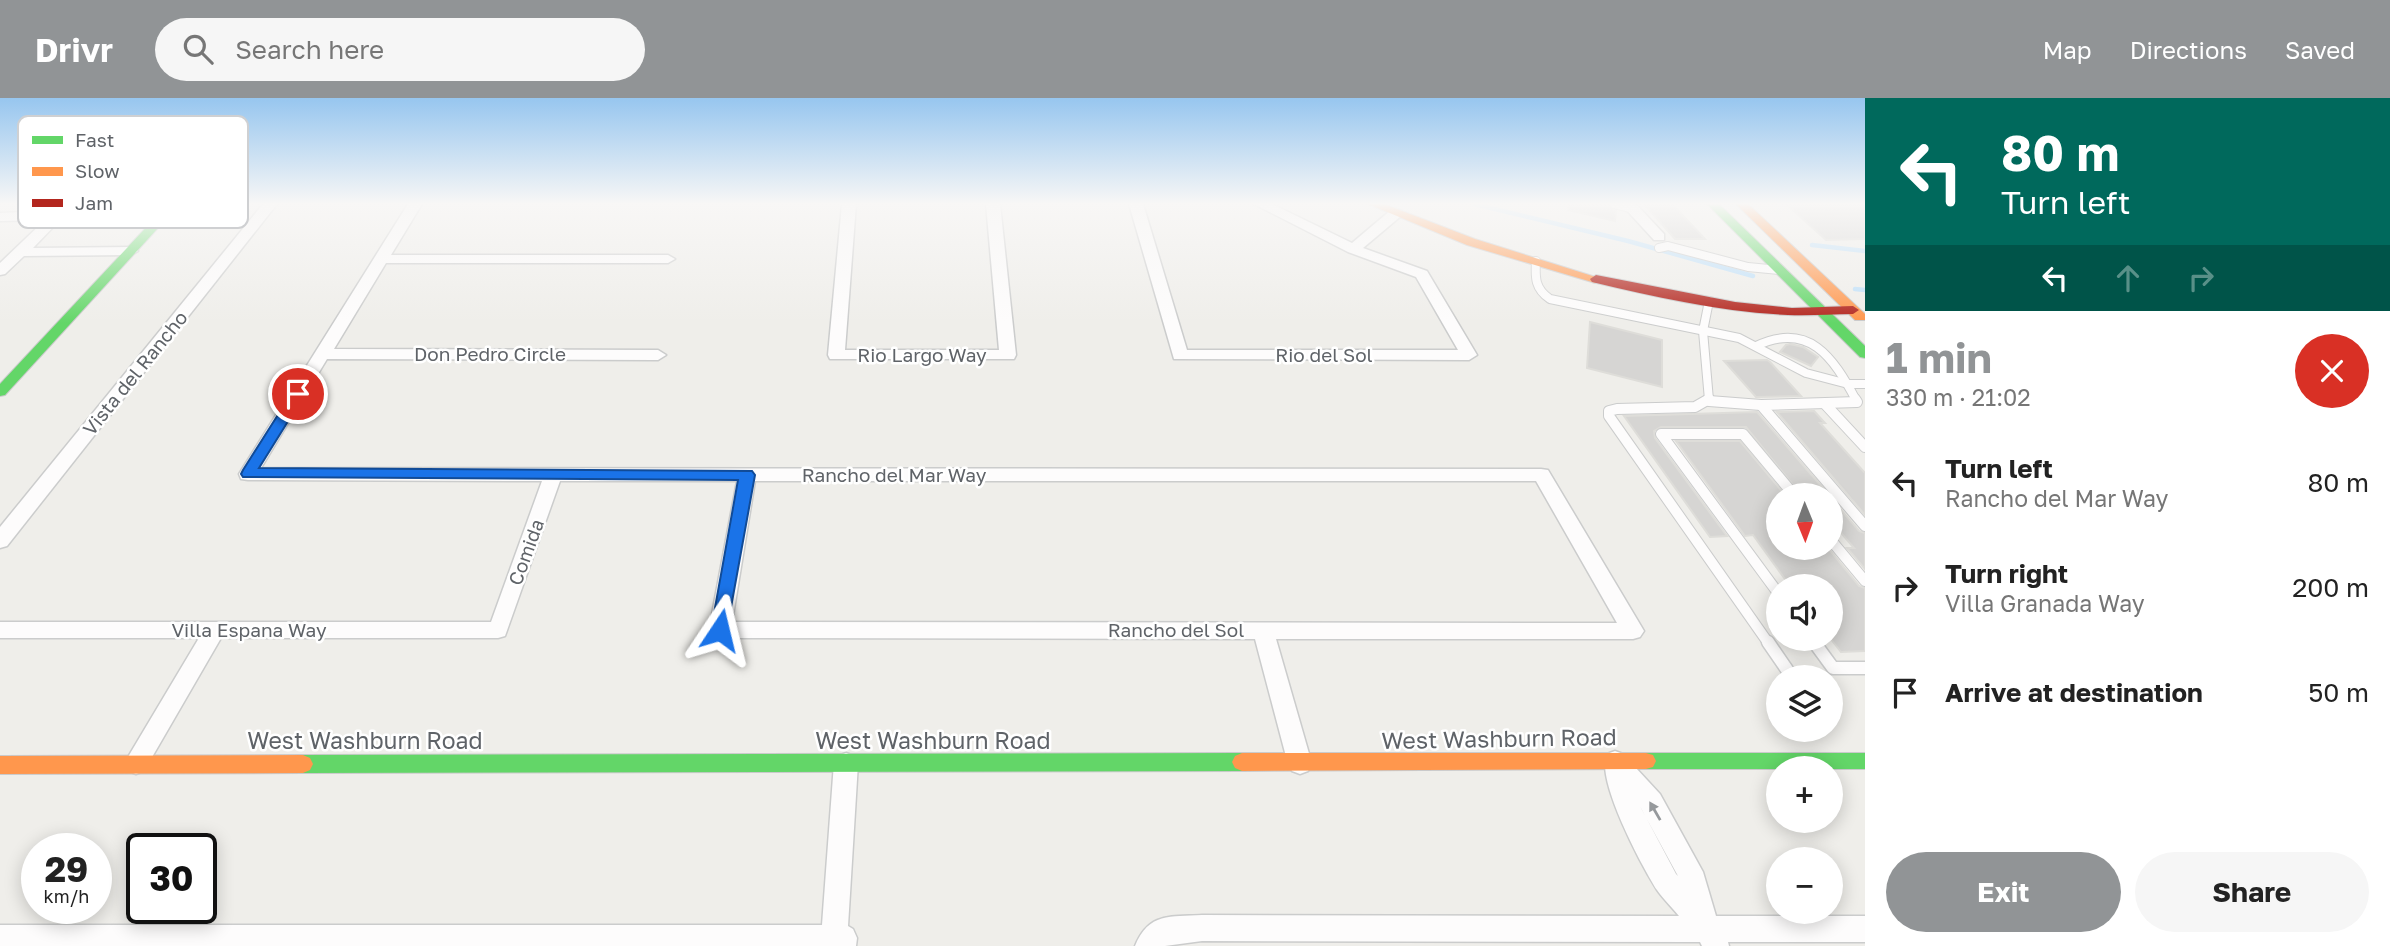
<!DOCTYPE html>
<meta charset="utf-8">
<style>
:root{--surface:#fff;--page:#f6f6f6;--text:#222;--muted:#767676;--accent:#919496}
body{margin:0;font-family:"Golos Text",sans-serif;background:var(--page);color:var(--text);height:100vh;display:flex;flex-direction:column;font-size:26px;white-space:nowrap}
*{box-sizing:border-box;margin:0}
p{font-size:23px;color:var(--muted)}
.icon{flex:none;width:38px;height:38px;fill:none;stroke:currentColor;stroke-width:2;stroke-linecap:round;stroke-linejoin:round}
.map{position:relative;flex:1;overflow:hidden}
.panel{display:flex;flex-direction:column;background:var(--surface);width:525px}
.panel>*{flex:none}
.hud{background:#00695c;color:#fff;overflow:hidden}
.needle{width:46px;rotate:179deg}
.tools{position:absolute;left:1766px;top:385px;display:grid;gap:14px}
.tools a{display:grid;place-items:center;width:77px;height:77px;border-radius:50%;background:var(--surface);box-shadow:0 4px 18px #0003;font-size:35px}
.speed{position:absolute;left:21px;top:735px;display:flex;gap:14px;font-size:35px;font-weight:700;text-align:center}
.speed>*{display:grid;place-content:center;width:91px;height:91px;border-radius:50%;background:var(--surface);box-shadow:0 4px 18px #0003;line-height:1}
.speed small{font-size:18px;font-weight:400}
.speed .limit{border:4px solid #111;border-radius:10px;background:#fff;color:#111}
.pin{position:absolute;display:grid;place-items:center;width:60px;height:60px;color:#fff;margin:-30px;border:4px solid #fff;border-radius:50%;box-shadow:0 2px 7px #0007}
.me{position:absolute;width:77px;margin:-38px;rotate:10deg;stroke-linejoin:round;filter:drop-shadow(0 0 5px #0008)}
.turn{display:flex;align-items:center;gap:24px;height:147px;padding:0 21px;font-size:32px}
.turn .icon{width:91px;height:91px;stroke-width:2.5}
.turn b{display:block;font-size:49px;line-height:60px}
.lanes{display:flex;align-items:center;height:66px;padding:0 21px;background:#0003;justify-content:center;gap:35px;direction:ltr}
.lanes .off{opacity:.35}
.round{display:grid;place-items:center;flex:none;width:74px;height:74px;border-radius:37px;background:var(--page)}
.summary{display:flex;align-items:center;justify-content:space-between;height:119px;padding:0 21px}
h1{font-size:42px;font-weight:700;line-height:52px;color:var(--accent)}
.primary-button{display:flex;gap:14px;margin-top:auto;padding:14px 21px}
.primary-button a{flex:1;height:80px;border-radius:42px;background:var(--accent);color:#fff;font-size:28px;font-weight:700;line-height:80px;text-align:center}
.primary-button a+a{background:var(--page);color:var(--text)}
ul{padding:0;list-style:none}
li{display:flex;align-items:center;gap:21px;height:105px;padding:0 21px}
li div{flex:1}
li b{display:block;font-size:26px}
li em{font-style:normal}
header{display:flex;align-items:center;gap:42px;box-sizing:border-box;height:98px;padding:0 35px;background:var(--accent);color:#fff}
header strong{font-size:33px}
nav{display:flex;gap:38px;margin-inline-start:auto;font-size:24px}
.search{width:490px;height:63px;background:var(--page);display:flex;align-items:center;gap:18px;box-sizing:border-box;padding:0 24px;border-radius:38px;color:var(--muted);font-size:26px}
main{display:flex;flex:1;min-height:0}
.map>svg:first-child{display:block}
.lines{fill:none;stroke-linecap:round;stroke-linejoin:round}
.stream{stroke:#bfe0f9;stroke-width:4.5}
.building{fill:#d6d5d3;stroke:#deddd9;stroke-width:2}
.lane-far2-casing{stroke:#cbcccc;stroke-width:10}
.lane-far1-casing{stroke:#cbcccc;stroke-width:12}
.lane-casing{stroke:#cbcccc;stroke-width:15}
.street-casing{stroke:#cbcccc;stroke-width:3}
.fast-casing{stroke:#cacacb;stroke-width:2}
.slow-casing{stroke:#cacacb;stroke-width:2}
.jam-casing{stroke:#cacacb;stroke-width:2}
.lane-far2{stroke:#fdfcfc;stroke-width:8}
.lane-far1{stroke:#fdfcfc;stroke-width:10}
.lane{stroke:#fdfcfc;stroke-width:12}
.street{fill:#fdfcfc;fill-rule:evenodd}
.fast{fill:#63d668;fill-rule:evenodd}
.slow{fill:#ff974d;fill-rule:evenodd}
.jam{fill:#b3261e;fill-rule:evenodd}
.oneway{fill:#96999c}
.route{fill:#1a73e8;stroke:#114b97;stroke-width:2}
.labels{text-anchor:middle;stroke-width:5;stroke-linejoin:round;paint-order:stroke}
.street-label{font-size:19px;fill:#5f6368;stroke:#fff}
.near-street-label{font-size:23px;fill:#5f6368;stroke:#fff}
.key{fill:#fff;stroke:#cfd0d2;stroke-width:2}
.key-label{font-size:19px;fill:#5f6368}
</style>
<header>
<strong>Drivr</strong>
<div class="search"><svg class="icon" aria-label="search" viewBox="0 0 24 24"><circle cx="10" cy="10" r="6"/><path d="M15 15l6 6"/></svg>Search here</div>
<nav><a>Map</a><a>Directions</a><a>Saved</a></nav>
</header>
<main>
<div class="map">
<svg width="1865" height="848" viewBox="0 0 1865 848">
<rect width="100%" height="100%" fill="#efeeea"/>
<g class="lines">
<g class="stream">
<polyline points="1474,106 1628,143 1753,178"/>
<polyline points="1812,147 1865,153"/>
<polyline points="1855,191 1865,192"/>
</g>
</g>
<g class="building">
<polygon points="1569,106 1608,107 1616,113 1615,123 1568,112"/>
<polygon points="1644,106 1672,106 1705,141 1675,141"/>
<polygon points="1786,106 1865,106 1865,141 1826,142"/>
<polygon points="1590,224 1662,242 1662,289 1587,270"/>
<polygon points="1790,246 1803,249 1818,259 1811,268 1780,254 1786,247"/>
<polygon points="1767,262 1770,264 1801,298 1756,299 1724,263"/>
<polygon points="1814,313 1825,325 1820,325 1865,375 1865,417 1777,314"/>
<polygon points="1757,314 1829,397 1801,397 1746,329 1661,329 1654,333 1655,340 1727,438 1710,439 1624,318"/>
<polygon points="1676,343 1740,343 1785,397 1778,397 1778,450 1828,450 1859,488 1865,490 1865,553 1841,554 1830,540 1830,488 1790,488 1753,437 1745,438"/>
<polygon points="1830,399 1859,433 1865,435 1865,471 1847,450 1854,450 1830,422"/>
</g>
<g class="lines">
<defs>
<g id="lane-far2">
<polyline points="1614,106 1633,111"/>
<polyline points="1659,150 1668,148 1748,169 1779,172"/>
<path d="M1536,163C1535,180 1535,191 1550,201L1739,240L1806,275L1848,286H1865"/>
<path d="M1756,248C1809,223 1833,259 1856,302"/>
<polyline points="1709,302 1703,233 1709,203"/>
</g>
<g id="lane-far1">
<polyline points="1709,301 1695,309 1617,311 1609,313 1609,318 1769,546"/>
<polyline points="1709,303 1761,307 1857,304 1855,301"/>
<polyline points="1825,306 1865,349"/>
<polyline points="1761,307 1865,428"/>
<polyline points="1830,441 1865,483"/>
<polyline points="1778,495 1661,336 1743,336 1794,397"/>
<polyline points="1812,541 1816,546"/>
</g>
<g id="lane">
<polyline points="1768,544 1792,579"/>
<polyline points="1814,544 1833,570 1865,570"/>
</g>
<g id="street">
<polygon points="263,106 277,106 7,448 0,450 0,429"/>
<path d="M408,106H422L391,157H668L675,161L668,165H386L334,251L658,252L666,257L658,262L327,261L261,370L1541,371L1548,372L1644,533L1640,539L1633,541H1276L1312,666L1308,673L1300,676L1292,673L1288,666L1255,541L720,540L713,538L709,532L737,383H560L505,538L498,540H221L144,673L136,676L128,673L124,666L128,659L199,540H0V524H491L542,383L248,382L241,381L239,376ZM755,383H1536L1617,525L732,524Z"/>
<polygon points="842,106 856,106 845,252 999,252 986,106 1000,106 1016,257 1014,261 830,261 828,257"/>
<polygon points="1129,106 1143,106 1187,252 1458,252 1416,179 1348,154 1254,106 1272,106 1352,145 1391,112 1401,112 1401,118 1363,150 1427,173 1477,257 1469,262 1174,261"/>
<polygon points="1621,106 1636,106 1664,136 1664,142 1654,142"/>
<polygon points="45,113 61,121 33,150 131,149 138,153 131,157 24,158 5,176 0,177 0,165 45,122 0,123 0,115"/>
<path d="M1615,653L1623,656L1660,696L1703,774L1716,818H1865V844H1728L1729,848H1702L1700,844L1202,843L1165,848H1135C1149,814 1170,819 1202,817L1679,818C1672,809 1663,801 1657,792C1642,768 1595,681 1607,656ZM1640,708L1642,712L1678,778L1676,776Z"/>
<polygon points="846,655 854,658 858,665 848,828 853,831 857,840 856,848 0,848 0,827 822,827 834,665 838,658"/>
</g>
<g id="fast">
<polygon points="168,106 180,106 5,297 0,298 0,286"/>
<polygon points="1707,106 1719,106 1865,248 1865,260 1860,259"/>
<polygon points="1242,655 1249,658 1252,664 1249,670 1242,673 303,675 296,672 293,666 296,660 303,657"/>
<polygon points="1646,655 1865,655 1865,671 1646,671 1639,669 1636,663 1639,657"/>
</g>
<g id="slow">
<polygon points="1368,106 1384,106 1475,141 1602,181 1596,185 1592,184 1467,147"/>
<polygon points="1736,106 1748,106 1865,216 1865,222 1855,222"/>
<polygon points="1242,655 1646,655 1653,657 1656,663 1653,669 1646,671 1242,673 1235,670 1232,664 1235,658"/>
<polygon points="303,657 310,660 313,666 310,672 303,675 0,676 0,658"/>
</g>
<path id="jam" d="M1596,177L1735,204L1792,210L1853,208L1859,212L1853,216C1831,216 1810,218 1788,217C1722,214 1656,199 1592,184L1590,181Z"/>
</defs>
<use href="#lane-far2" class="lane-far2-casing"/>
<use href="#lane-far1" class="lane-far1-casing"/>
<use href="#lane" class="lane-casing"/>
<use href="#street" class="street-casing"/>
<use href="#fast" class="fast-casing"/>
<use href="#slow" class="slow-casing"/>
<use href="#jam" class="jam-casing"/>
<use href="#lane-far2" class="lane-far2"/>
<use href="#lane-far1" class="lane-far1"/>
<use href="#lane" class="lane"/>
<use href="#street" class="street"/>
<use href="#fast" class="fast"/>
<use href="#slow" class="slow"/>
<use href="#jam" class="jam"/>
</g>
<defs><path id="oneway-solid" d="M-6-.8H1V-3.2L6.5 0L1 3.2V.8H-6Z" transform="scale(1.75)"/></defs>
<use class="oneway" href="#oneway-solid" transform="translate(1655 713) rotate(-120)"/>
<linearGradient id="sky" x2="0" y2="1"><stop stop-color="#97c6ef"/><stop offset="0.47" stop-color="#f8f7f6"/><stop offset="1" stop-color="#f8f7f6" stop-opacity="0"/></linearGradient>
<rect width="1865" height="225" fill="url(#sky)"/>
<polygon class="route" points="298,291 305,296 259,370 752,373 755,377 726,537 714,537 711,532 738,382 243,379 241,376 243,372 293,293"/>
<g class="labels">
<g class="street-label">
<text x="490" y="263">Don Pedro Circle</text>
<text x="922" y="264">Rio Largo Way</text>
<text x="1324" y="264">Rio del Sol</text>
<text transform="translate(135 275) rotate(-51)" y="7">Vista del Rancho</text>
<text x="894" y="384">Rancho del Mar Way</text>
<text transform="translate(526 454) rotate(-70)" y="7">Comida</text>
<text x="249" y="539">Villa Espana Way</text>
<text x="1176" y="539">Rancho del Sol</text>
</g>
<g class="near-street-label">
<text transform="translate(1499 641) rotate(-1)" y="8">West Washburn Road</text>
<text x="365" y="651">West Washburn Road</text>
<text x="933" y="651">West Washburn Road</text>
</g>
</g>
<rect x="18" y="18" width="230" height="112" rx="10" class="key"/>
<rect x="32" y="38" width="31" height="8" fill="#63d668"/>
<rect x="32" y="69" width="31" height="9" fill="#ff974d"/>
<rect x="32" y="101" width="31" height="8" fill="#b3261e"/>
<g class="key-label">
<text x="75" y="49">Fast</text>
<text x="75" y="80">Slow</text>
<text x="75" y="112">Jam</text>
</g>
</svg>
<div class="tools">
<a><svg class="needle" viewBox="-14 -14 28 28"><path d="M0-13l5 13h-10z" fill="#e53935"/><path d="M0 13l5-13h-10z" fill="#767676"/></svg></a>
<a><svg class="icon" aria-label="sound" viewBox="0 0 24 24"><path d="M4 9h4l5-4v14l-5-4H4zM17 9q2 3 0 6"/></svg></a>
<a><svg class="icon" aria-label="layers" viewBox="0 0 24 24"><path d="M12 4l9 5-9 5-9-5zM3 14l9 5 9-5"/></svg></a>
<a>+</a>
<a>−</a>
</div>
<div class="speed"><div>29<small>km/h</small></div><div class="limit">30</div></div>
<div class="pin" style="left:298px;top:296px;background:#d93025"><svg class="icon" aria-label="arrive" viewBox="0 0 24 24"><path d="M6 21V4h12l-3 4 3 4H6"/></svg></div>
<svg class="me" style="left:720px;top:532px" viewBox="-20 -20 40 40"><path d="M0-17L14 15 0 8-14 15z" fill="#1a73e8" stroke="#fff" stroke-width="4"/></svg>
</div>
<section class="panel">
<div class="hud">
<div class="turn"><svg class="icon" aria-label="left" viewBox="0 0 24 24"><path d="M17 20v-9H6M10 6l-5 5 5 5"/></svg><div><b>80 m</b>Turn left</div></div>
<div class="lanes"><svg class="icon" aria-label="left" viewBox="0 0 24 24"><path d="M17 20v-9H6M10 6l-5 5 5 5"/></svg><svg class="icon off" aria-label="ahead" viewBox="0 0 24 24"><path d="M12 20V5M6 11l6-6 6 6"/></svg><svg class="icon off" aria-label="right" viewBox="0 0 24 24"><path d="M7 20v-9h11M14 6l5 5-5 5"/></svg></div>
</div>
<div class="summary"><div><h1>1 min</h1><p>330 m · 21:02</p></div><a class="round" style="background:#d93025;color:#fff"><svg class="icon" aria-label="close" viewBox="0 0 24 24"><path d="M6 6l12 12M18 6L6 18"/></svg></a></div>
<ul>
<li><svg class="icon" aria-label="left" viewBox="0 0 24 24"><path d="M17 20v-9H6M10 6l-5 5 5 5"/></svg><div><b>Turn left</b><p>Rancho del Mar Way</p></div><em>80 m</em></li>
<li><svg class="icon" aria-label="right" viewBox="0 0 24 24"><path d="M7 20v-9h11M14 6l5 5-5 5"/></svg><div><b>Turn right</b><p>Villa Granada Way</p></div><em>200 m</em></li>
<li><svg class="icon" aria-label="arrive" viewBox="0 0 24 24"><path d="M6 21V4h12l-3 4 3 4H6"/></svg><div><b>Arrive at destination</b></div><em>50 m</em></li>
</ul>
<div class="primary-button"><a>Exit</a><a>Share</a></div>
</section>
</main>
